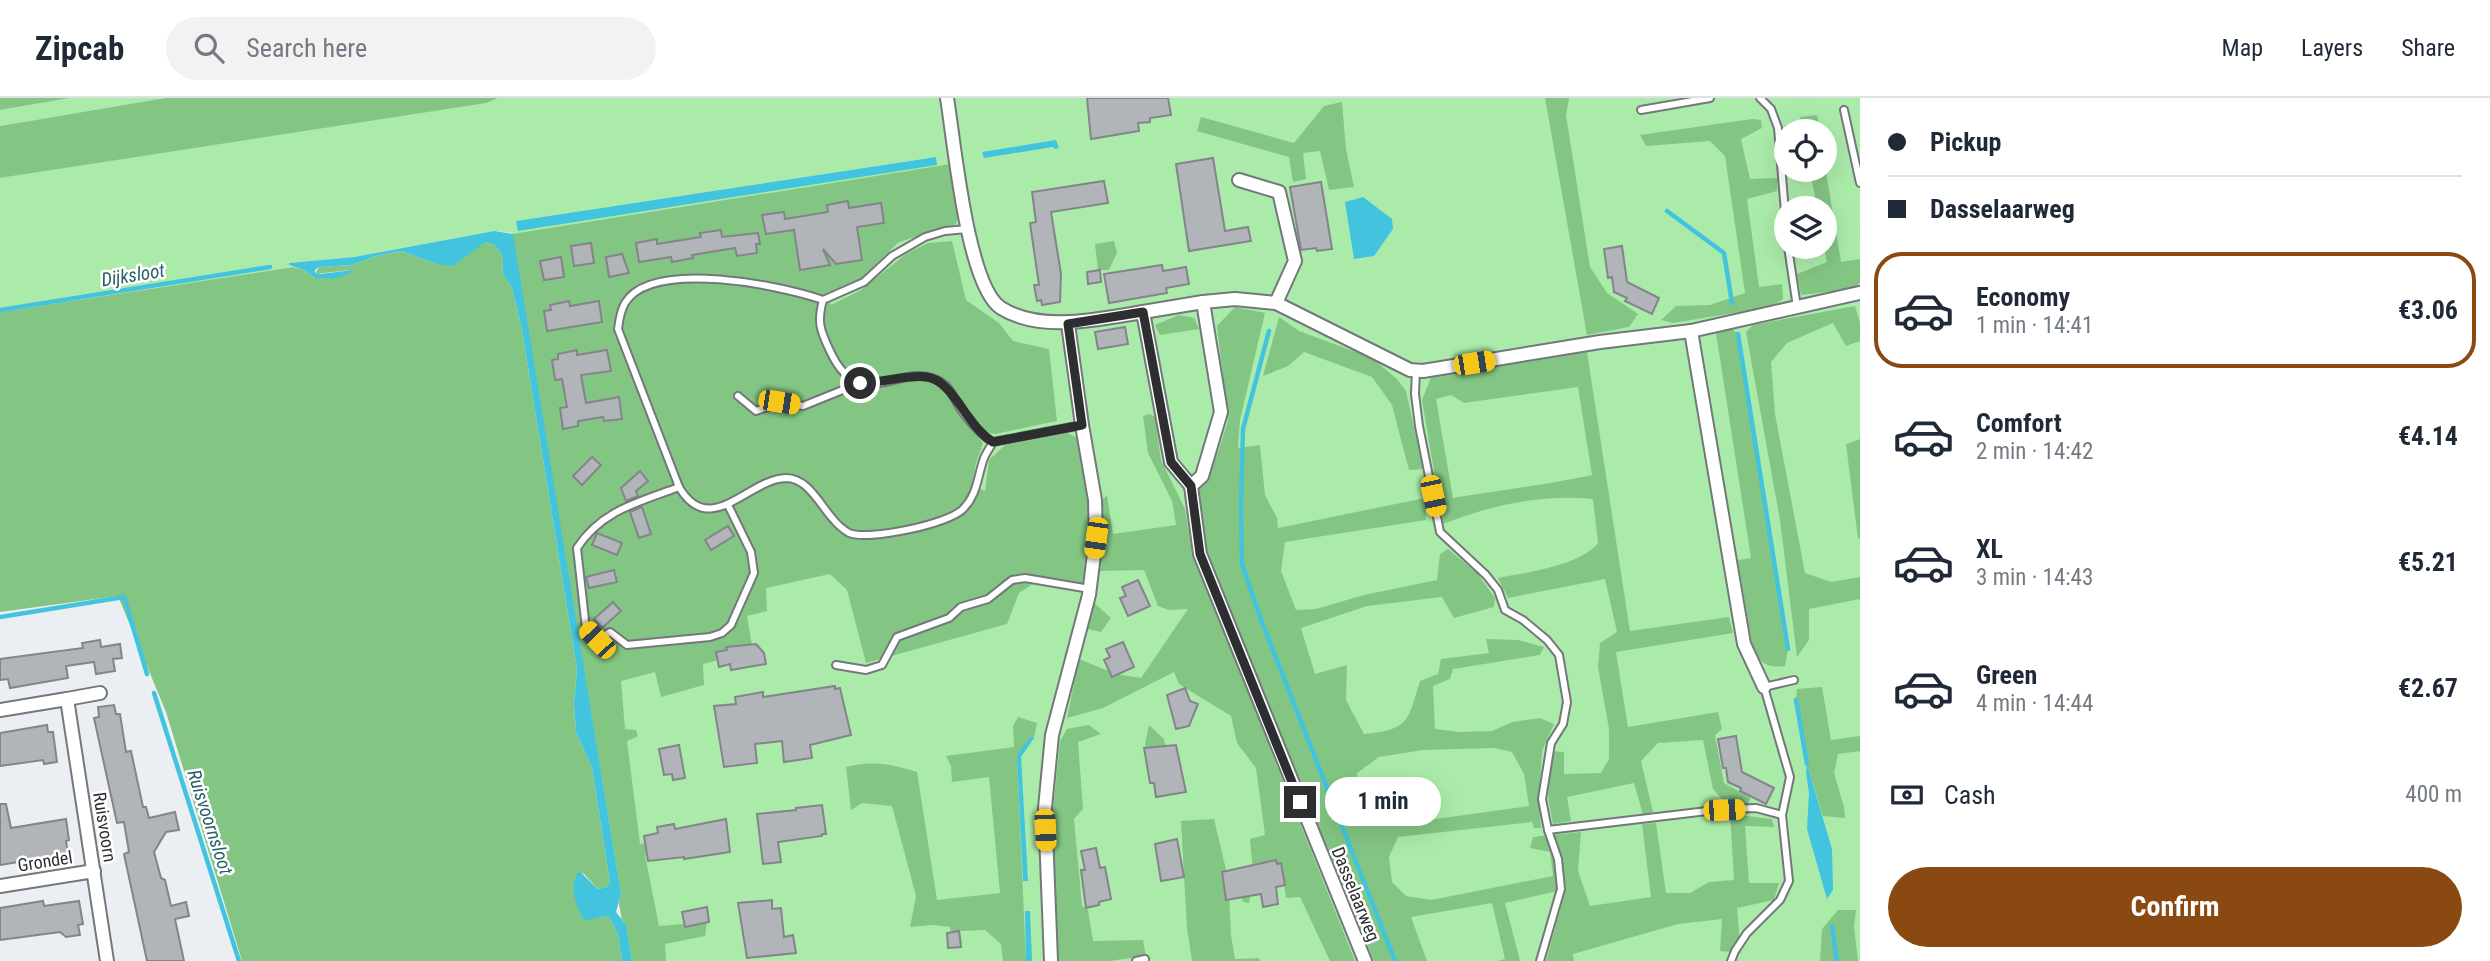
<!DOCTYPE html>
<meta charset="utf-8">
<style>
body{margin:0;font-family:"Roboto Condensed",sans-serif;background:#f2f2f3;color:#1f2937;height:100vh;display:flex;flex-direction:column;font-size:26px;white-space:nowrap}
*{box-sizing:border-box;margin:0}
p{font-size:23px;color:#747a83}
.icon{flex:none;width:38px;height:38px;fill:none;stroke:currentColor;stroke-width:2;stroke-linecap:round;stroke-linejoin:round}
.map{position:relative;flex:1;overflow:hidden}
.details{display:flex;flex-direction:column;background:#fff;width:630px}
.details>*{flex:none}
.banner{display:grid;align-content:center;height:154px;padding:0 28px;background:#fff}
.buttons{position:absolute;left:1774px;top:21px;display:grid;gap:14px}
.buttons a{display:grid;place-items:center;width:63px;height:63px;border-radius:50%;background:#fff;box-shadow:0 7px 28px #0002;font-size:35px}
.end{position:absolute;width:32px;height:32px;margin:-16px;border:9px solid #2d2e30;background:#fff;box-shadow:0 0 0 4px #fff}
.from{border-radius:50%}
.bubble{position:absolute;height:49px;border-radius:24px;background:#fff;box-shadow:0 7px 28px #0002;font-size:23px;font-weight:700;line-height:49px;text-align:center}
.car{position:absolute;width:21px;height:42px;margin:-21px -10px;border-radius:9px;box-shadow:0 0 5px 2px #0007;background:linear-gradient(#f5c518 24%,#345 0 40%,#f5c518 0 76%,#345 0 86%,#f5c518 0)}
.banner b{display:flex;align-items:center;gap:24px;height:66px;font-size:26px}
.banner b+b{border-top:2px solid #e0e1e3}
.banner i{width:18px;height:18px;background:#1f2937}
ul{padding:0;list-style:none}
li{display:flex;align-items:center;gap:21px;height:116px;margin:0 14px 10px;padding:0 14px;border:4px solid transparent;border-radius:28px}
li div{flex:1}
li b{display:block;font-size:26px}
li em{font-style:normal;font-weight:700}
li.active{border-color:#894910}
li>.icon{width:63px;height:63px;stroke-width:1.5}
.pay{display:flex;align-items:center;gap:18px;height:77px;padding:0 28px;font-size:26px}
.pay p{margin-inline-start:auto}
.cta{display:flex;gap:14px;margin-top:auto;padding:14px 28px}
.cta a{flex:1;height:80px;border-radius:42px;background:#894910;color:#fff;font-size:28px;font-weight:700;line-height:80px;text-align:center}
header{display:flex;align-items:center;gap:42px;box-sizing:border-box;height:98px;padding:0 35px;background:#fff;border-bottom:2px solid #e0e1e3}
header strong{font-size:33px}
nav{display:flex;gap:38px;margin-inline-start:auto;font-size:24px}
.search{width:490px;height:63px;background:#f2f2f3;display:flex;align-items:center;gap:18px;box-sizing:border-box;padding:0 24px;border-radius:38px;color:#747a83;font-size:26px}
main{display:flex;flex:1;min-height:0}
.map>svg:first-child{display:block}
</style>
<header>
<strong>Zipcab</strong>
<div class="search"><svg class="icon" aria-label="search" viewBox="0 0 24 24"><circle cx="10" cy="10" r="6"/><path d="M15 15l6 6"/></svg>Search here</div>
<nav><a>Map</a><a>Layers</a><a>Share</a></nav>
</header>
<main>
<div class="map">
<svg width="1860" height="863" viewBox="0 0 1860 863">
<rect width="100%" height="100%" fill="#ebeef3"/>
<!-- green -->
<g fill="#abebaa" fill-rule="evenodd">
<polygon points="70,0 165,0 0,28 0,12"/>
<path d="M327 0H1860V863H628L512 135 494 133 354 159 290 165 289 167 293 169 0 214V80L283 35ZM1787 33H1825V72H1787ZM936 59 518 132 517 124V123ZM1787 110H1825V149H1787Z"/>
</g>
<!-- forest -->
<g fill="#83c683" fill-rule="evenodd">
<polygon points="0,0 70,0 0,12"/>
<polygon points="165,0 498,0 486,5 0,80 0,28"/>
<polygon points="1545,0 1569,0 1566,17 1590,169 1607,195 1638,216 1629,229 1587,237"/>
<polygon points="1342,4 1346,51 1354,89 1329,92 1320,53 1303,55 1306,81 1293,84 1289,59 1197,33 1201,19 1294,45 1324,8"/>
<polygon points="1817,17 1820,33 1803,33 1800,19"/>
<polygon points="1752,21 1761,22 1762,30 1741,41 1750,81 1778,80 1777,93 1747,101 1759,189 1782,186 1783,201 1771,209 1673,225 1661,222 1676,208 1710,207 1745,195 1725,58 1710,43 1646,48 1640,37"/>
<polygon points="951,66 959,117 956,126 899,144 857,184 827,195 831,207 861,192 906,156 928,145 952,143 966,202 999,225 1013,243 1049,251 1057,323 995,336 984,334 967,308 958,315 983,345 976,365 972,387 985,393 989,362 1005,347 1068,335 1077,340 1090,419 1083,487 1034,485 1019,495 1007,526 866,565 847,492 830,476 766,490 767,513 747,518 753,553 703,566 704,587 661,599 655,574 621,583 625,631 636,632 638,638 627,643 640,746 704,735 708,744 645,757 659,828 707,824 705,838 665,846 666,863 632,863 626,827 622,821 619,805 621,796 616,765 512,136"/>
<polygon points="1825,68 1841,164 1860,161 1860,185 1852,191 1801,197 1797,176 1827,164 1824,149 1825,110 1817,110 1810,72 1825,72"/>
<polygon points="1114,143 1117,155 1109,172 1098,172 1095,146"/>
<polygon points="485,144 495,147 502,157 503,176 512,190 522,232 577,571 574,606 576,634 592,670 610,784 607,789 598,791 582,774 603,818 610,820 618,837 622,863 242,863 166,614 118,498 0,514 0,214 293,169 304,172 315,180 351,172 315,176 319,169 352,167 376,158 402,153 436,166"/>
<polygon points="1855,208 1860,225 1860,243 1846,248 1833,225 1787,245 1771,264 1775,316 1805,475 1831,484 1860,479 1860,501 1809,511 1809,542 1797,559 1780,422 1746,234 1753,227"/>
<path d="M1235 209 1265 215 1240 322 1238 350 1260 347 1265 397 1277 420 1278 430 1425 400 1426 422 1285 444 1281 473 1296 512 1316 511 1364 497 1437 482 1440 456 1448 451 1477 475 1495 500 1494 509 1454 520 1442 499 1367 508 1301 530 1315 576 1347 567 1346 602 1364 636C1409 632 1408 623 1420 583L1438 576 1441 561 1489 555 1486 541 1518 542 1544 549 1540 557 1453 571 1450 581 1433 588 1435 631 1459 634 1492 633 1512 624 1540 620 1554 626 1542 653 1539 701 1541 730H1534L1532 724 1398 739 1389 759 1392 784 1406 798 1431 802 1553 778 1550 754 1530 750 1533 739 1581 734 1578 773 1590 808 1651 799 1642 726 1656 725 1666 795H1690L1709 784 1734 782 1730 716 1772 721 1774 729 1745 728 1749 785H1779L1774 802 1737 810 1741 855 1720 853 1722 821 1678 826 1573 856 1574 863H1546L1566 791 1505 805 1520 863H1498L1505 861 1492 805 1411 819 1427 863H1374L1206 452 1198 395 1218 354 1228 323 1217 228ZM1494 650 1512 654 1524 676 1529 708 1414 724 1371 720 1360 703 1357 675 1379 659 1423 652Z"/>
<polygon points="1179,217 1194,220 1199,231 1160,237 1155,227"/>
<polygon points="1279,219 1299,233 1372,260 1397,281 1406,293 1423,371 1409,372 1392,307 1372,279 1304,254 1288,268 1263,278"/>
<path d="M1732 231 1738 236 1788 551 1785 568C1769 570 1762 567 1753 552L1738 462 1751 460 1716 235Z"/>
<path d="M1587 254 1630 533 1729 519 1733 535 1616 554 1628 629 1718 614 1722 631 1715 637 1724 685 1751 700 1748 705 1729 709 1713 691 1703 642 1658 645 1641 663 1653 714 1643 717 1634 685 1567 699 1571 723 1553 726 1548 699 1551 653 1564 654V676L1601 675 1609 661V631L1598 569 1600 545 1617 534 1605 481 1508 500 1498 480C1524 475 1582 467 1598 445L1593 401C1542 396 1491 407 1443 426L1422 302 1432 277ZM1578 289 1592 377C1546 387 1499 392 1453 400L1436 301 1451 297 1464 305Z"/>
<polygon points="1150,316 1155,319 1161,362 1185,411 1192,454 1355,863 1330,863 1300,799 1286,800 1283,779 1252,787 1249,805 1243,804 1238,791 1229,794 1231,837 1235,861 1259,860 1260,863 1192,863 1187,830 1181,723 1214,721 1228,780 1253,774 1250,741 1265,737 1256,670 1237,645 1231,618 1179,586 1174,574 1103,610 1067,620 1079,561 1116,576 1141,580 1188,511 1169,512 1158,508 1144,472 1099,473 1101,446 1100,404 1107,397 1113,436 1176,427 1172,403 1148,355 1143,318"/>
<polygon points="1860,341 1860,440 1858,441 1846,346"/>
<polygon points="1093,504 1111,520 1101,534 1088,531"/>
<polygon points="1822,589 1831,642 1860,638 1860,653 1838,656 1834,675 1844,709 1845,720 1823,718 1807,666 1796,602 1797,591"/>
<path d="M1018 619 1037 625 1034 640 1032 638 1017 659 1026 863H1003L1001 846 985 832 960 833 962 846 953 847 950 829 933 827 910 829 916 798 892 708 862 705 851 712 846 669C872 662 892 666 917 674L937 802 1000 795 989 679 952 684 951 668 946 658 1014 649 1013 628Z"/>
<polygon points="1089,627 1101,636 1078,644 1083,711 1074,721 1082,808 1088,812 1093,843 1143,842 1146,858 1109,863 1058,863 1051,732 1060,643 1067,631"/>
<polygon points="1149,627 1164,641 1172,681 1153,686 1145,646"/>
<polygon points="1838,812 1856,812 1854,828 1858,863 1820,863 1822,831"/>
</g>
<!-- water -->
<g fill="#42c4de">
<polygon points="1056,42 1059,50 1055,51 1053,49 984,60 982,54"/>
<polygon points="936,59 937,67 518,133 516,123"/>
<polygon points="1363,99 1392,121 1393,131 1374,158 1354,161 1345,104"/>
<path d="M494 133 513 136 621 796 616 814 626 827 632 863H622L618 837 610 820 603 818 585 823C576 809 568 788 579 773L598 791 607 789 610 784 592 670 576 634 574 606 577 571 522 232 512 190 503 176 502 157 495 147 485 144 453 168 436 166 402 153 376 158 352 167 319 169 315 172V175L320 176 353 172 347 177 332 181 315 180 304 172 289 167V165L354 159Z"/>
<polygon points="1032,638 1034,640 1021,659 1028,783 1023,783 1017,659 1022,649"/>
<polygon points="1807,666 1832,751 1833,792 1827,801 1807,731 1809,695 1806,675"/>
<polygon points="1025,813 1030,813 1032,863 1026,863"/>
</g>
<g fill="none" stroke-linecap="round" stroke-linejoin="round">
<!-- stream -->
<g stroke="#42c4de" stroke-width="4.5">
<polyline points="1667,113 1724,155 1732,205"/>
<polyline points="0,212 270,169"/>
<polyline points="1269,233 1243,331 1241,408 1242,466 1260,519 1395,863"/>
<polyline points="1738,236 1788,551"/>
<polyline points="0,519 124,499 147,576"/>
<polyline points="154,595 239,863"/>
<polyline points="1796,602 1807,666"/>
<polyline points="1832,828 1837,863"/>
</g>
</g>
<!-- building -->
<g fill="#b1b4b9" stroke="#83858a" stroke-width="2">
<polygon points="1087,0 1168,0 1171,17 1150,20 1150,24 1138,25 1139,33 1091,41"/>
<polygon points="1213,60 1225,133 1248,129 1251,143 1189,153 1176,66"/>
<polygon points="1104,83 1108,105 1051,114 1061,176 1060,204 1042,207 1041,202 1037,203 1034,187 1039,187 1030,125 1036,124 1032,94"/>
<polygon points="1321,84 1332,151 1317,153 1316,150 1301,152 1290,89"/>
<polygon points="848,103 849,110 881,105 884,125 857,129 862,162 836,166 823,151 830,167 800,172 794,132 766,136 762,117 784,114 785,121 828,114 827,107"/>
<polygon points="721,132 722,139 758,135 760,146 756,146 757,155 737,158 735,150 692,157 693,160 672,164 671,159 639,164 636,145 657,141 657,146 701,139 700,135"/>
<polygon points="591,145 594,165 574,168 571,148"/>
<polygon points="1622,148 1627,184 1659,200 1652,216 1625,203 1627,200 1614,194 1612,179 1608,180 1604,151"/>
<polygon points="622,156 629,175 609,179 606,159"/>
<polygon points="561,159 564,179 544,182 540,163"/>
<polygon points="1162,167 1163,173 1186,169 1189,186 1166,190 1167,195 1109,205 1104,176"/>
<polygon points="1100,172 1101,184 1088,186 1087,174"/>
<polygon points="569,203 570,208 599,203 602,224 547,233 544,213 551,212 550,207"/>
<polygon points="1125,229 1128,246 1098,251 1095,234"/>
<polygon points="577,252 577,257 607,252 611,273 581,277 586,305 619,299 622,321 604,323 603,319 578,323 578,328 563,331 560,310 567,309 562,281 555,282 552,262 558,261 558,256"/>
<polygon points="592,359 601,367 582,387 573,378"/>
<polygon points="640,373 648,383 636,393 638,398 626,403 621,390"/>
<polygon points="642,409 651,436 639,440 630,414"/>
<polygon points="728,428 734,438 711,452 705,442"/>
<polygon points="597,435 622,445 617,457 592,447"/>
<polygon points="614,472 617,484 589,490 586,479"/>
<polygon points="1138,482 1150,508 1128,518 1120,500 1126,498 1122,489"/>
<polygon points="613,504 621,513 602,530 594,521"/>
<polygon points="100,542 101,549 120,546 122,560 113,561 115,573 96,576 94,564 66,568 68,580 10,590 8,581 0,582 0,561 83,550 82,545"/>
<polygon points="1123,544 1134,569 1112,579 1104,562 1110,559 1106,551"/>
<polygon points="756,546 764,555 766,566 731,572 730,566 719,569 716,554 727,552 726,549"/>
<polygon points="835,588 835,591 840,590 851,637 810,647 812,660 784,664 782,643 755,646 757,665 724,669 714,608 736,606 735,599 763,594 763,599"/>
<polygon points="1185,590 1190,603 1198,606 1189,628 1176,631 1167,597"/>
<polygon points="114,607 116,616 120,616 126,654 131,653 143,709 146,709 149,720 175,714 179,732 166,734 154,754 161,780 165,782 171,808 186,804 189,818 175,821 184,863 147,863 124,756 129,754 124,724 117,725 94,620 99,619 98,609"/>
<polygon points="47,627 48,634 53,634 57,664 44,666 43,662 0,668 0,635"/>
<polygon points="1736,638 1742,674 1774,690 1766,706 1740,693 1741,690 1728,684 1726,670 1723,670 1718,641"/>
<polygon points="679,647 685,680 673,682 672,676 664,677 659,651"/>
<polygon points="1176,647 1186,694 1156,699 1154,685 1150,685 1144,650"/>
<polygon points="0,706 6,706 11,730 66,721 69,742 66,743 68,756 0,767"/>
<polygon points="822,707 826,736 822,736 822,738 778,744 781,764 763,766 757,716 796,712 796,710"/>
<polygon points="726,721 730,754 684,761 684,759 648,763 644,738 658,735 657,729 674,726 675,731"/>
<polygon points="1177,741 1184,779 1161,783 1155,746"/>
<polygon points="1096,750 1100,770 1105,769 1111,801 1099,804 1099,807 1086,810 1081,772 1085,772 1081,753"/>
<polygon points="1276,762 1277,766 1281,765 1285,787 1276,789 1278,806 1263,809 1261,796 1226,802 1222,774"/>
<polygon points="772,802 772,811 781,810 784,839 793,837 796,855 747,860 738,805"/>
<polygon points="43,803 44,808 79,803 83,826 78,827 80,837 66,839 60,834 0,842 0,810"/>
<polygon points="707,809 709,824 685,829 682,814"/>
<polygon points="959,833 961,849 948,850 947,835"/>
</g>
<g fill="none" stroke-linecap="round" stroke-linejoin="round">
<defs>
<g id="lane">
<polyline points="1760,0 1771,11 1778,30 1787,138"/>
<polyline points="1641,12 1710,0"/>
<polyline points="1844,12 1860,85"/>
<path d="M967 131 945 133 925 139 892 158 864 184 823 202C817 224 820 232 830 253 861 320 901 260 941 284 951 290 954 301 960 310 969 323 979 336 993 344"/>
<polyline points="1788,149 1797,209"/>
<path d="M823 202C783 188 652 160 625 205 621 212 619 223 618 231L679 389C710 442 748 381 786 380 808 380 820 407 833 421 837 426 844 432 849 435 868 443 949 426 963 411 977 397 977 381 983 363 985 356 990 350 993 344L1082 327"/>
<polyline points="1416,272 1415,296 1419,328 1440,434 1486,477 1498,492 1505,512 1523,522 1547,542 1559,557 1567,604 1563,626 1551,645 1542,701 1548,732 1558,761 1561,791 1540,863"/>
<polyline points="738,298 756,313 779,305 803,308 860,285"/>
<path d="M679 389C639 404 602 412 577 450L586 531 597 542 610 534 627 547 710 539 722 535 731 527 754 475 751 454 728 407"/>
<polyline points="836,567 866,572 882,567 897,539 949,520 961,509 988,501 1012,482 1025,480 1090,491"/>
<polyline points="1548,732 1724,711 1756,710 1782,717"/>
<polyline points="1136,863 1145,861"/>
<polyline points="1731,863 1735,853 1747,835 1780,802 1789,783 1782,717 1790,679 1764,589 1794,582"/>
</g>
<g id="street">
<path d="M947 0C954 42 967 188 1001 210 1041 235 1100 221 1143 214L1171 364 1191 388"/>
<polyline points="1203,204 1235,201 1276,205 1295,163 1279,94 1239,82"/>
<polyline points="1276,205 1410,272 1423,273 1600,244 1691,233 1859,195"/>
<polyline points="1143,214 1203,204 1221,314 1202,378 1191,388"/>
<polyline points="1691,233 1744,546 1764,589"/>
<polyline points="1191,388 1200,456 1365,863"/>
<polyline points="67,601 100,595"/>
<polyline points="0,612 67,601 107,863"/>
<polyline points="0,788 94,773"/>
<polyline points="1051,863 1045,710 1052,637 1089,497 1096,440 1095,402 1082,327 1068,226"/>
</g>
</defs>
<!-- lane casing -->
<use href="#lane" stroke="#74777b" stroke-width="10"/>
<!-- street casing -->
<use href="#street" stroke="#74777b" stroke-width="16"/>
<!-- lane -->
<use href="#lane" stroke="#fff" stroke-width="6"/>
<!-- street -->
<use href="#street" stroke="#fff" stroke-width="12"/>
</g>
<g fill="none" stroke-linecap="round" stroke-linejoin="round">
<!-- route -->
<path stroke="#2d2e30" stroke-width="9" d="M860 285C880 285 910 276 927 279 954 283 967 329 993 344L1082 327 1068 226 1143 214 1171 364 1191 388 1200 456 1300 704"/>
</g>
<g text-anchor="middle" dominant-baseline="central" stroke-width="5" stroke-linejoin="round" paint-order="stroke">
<!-- street labels -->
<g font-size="18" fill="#2d2e30" stroke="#fff">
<text transform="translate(105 729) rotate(81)">Ruisvoorn</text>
<text transform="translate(45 763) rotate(-9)">Grondel</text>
<text transform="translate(1356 796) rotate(68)">Dasselaarweg</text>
</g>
<!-- water labels -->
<g font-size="19" font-style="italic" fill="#2a5e69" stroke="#fff">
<text transform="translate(133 177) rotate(-9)">Dijksloot</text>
<text transform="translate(210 724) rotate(72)">Ruisvoornsloot</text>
</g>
</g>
</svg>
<div class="buttons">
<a><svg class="icon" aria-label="locate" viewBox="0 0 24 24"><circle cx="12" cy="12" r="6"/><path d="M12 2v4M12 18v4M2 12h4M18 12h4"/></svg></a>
<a><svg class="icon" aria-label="layers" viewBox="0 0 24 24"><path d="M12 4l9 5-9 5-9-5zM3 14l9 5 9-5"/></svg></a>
</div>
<i class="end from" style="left:860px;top:285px"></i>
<i class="end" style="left:1300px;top:704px"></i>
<div class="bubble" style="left:1325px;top:679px;width:116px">1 min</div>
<i class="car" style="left:1474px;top:265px;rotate:81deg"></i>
<i class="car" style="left:779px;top:304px;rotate:99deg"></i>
<i class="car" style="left:1433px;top:398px;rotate:168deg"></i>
<i class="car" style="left:1096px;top:440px;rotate:188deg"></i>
<i class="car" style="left:597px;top:542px;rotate:316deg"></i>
<i class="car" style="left:1724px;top:712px;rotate:88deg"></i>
<i class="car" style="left:1045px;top:732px;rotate:177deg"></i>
</div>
<section class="details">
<div class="banner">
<b><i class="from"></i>Pickup</b>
<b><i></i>Dasselaarweg</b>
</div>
<ul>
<li class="active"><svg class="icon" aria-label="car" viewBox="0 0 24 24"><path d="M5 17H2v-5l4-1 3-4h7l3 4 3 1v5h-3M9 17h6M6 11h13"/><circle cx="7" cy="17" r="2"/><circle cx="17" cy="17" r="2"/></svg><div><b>Economy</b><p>1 min · 14:41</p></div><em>€3.06</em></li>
<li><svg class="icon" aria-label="car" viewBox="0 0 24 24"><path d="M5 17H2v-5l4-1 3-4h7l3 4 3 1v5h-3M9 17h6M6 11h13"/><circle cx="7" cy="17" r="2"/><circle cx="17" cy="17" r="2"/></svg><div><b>Comfort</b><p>2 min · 14:42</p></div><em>€4.14</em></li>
<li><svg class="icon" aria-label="car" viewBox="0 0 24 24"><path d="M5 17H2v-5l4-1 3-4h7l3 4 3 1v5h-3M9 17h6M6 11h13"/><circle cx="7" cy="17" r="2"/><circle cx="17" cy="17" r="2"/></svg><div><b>XL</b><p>3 min · 14:43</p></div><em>€5.21</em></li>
<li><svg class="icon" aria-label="car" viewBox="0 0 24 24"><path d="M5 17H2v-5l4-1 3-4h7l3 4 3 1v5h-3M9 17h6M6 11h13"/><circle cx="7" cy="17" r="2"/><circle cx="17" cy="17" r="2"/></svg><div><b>Green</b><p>4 min · 14:44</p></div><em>€2.67</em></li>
</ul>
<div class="pay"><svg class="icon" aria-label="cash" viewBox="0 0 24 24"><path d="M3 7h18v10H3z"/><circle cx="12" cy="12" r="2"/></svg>Cash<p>400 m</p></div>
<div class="cta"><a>Confirm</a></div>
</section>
</main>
